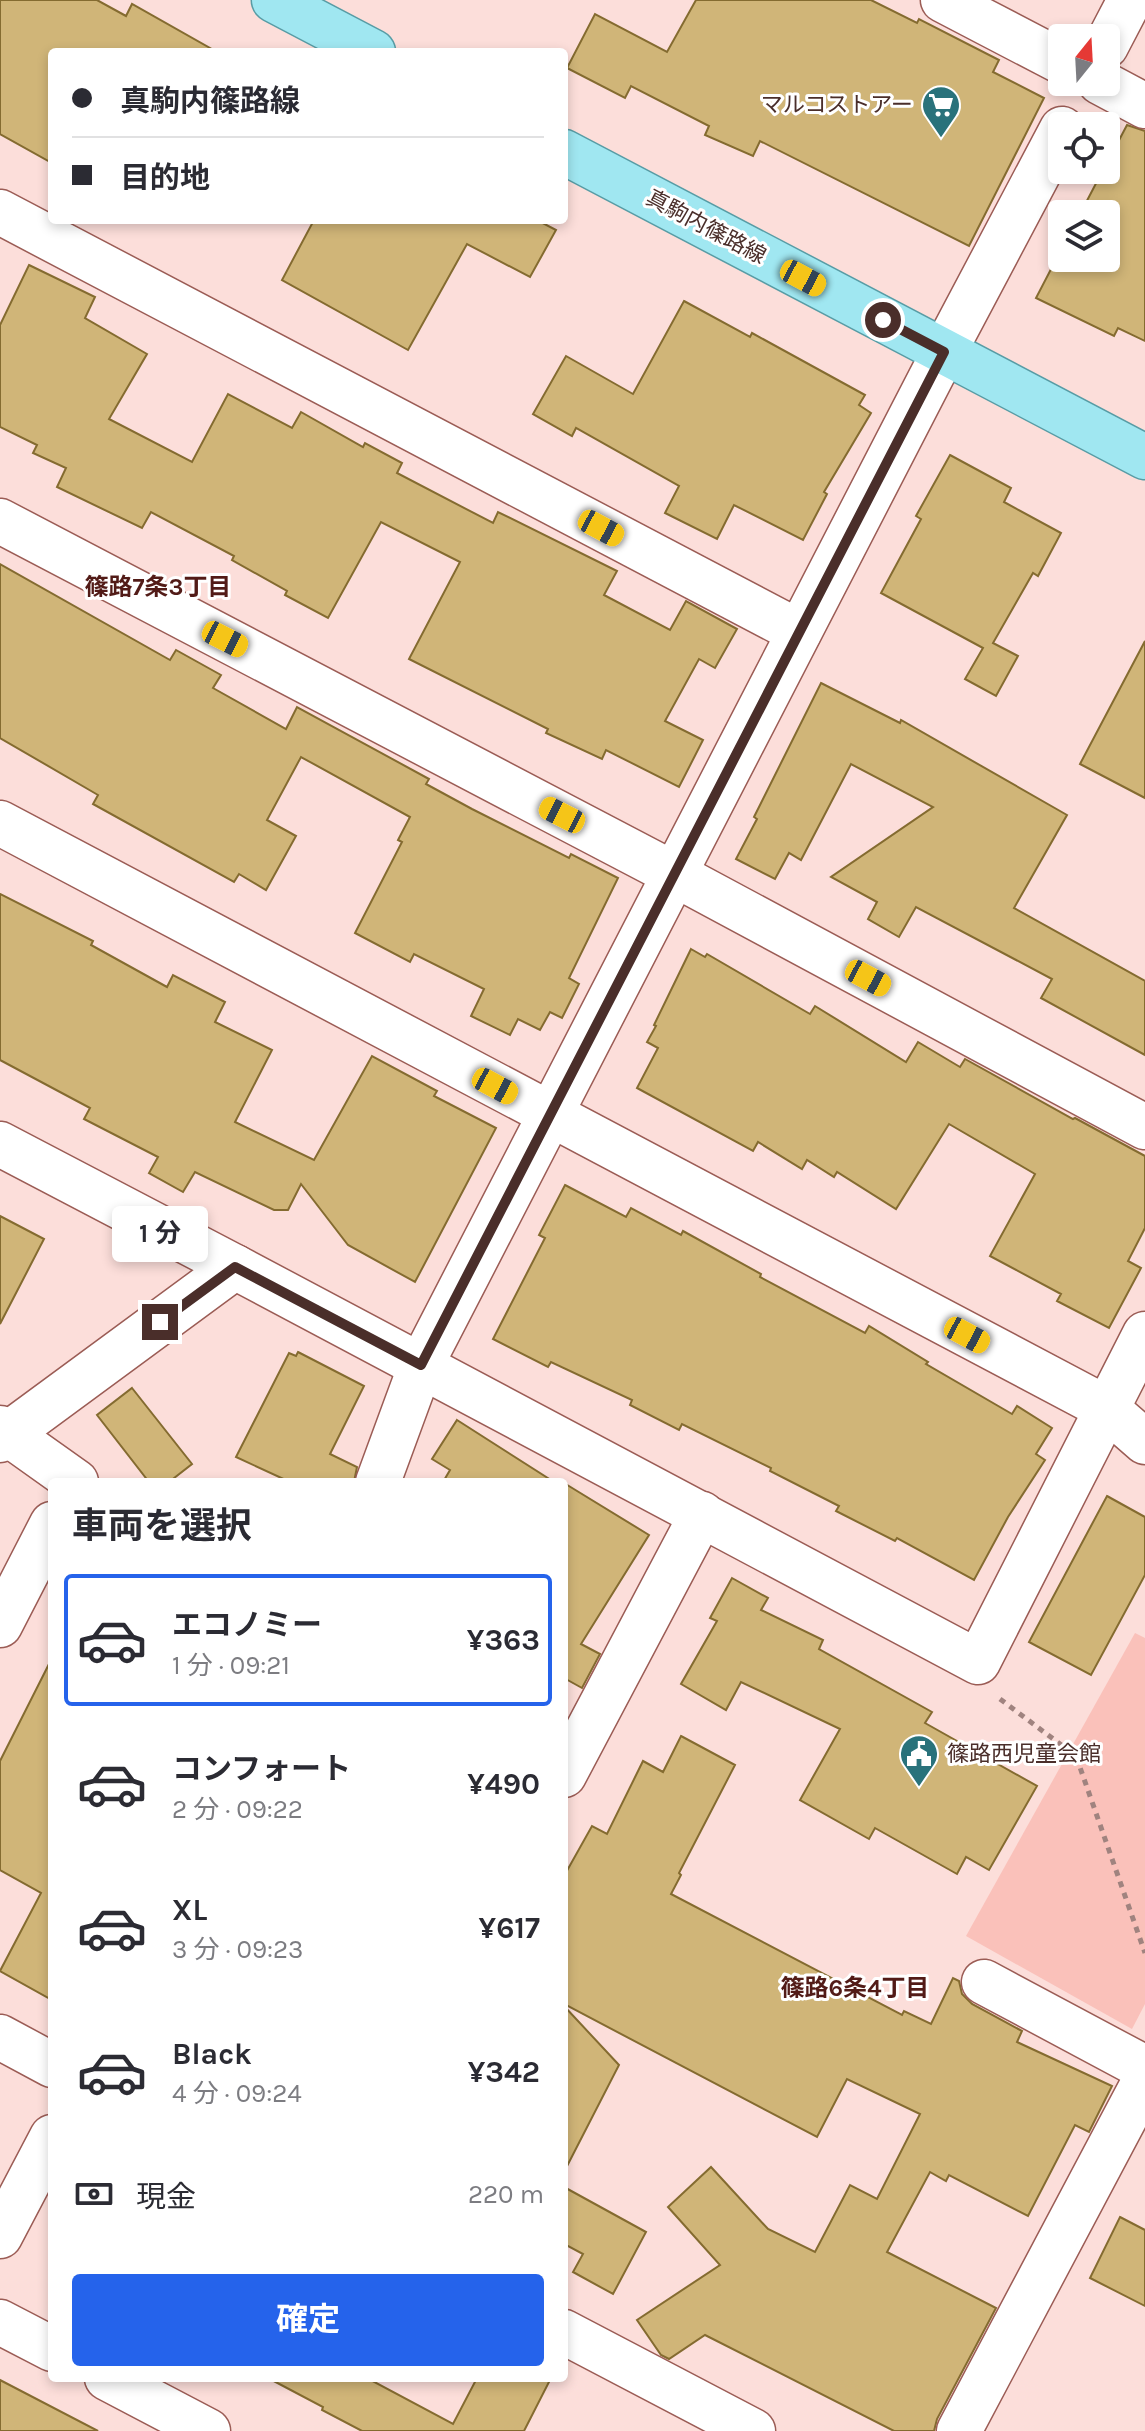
<!DOCTYPE html>
<html lang="ja">
<meta charset="utf-8">
<style>
body{margin:0;font-family:Karla,"Noto Sans JP",sans-serif;background:#f2f2f3;color:#2b2b33;height:100vh;display:flex;flex-direction:column;font-size:30px;white-space:nowrap}
*{box-sizing:border-box;margin:0}
p{font-size:26px;color:#7c7c81}
.icon{flex:none;width:44px;height:44px;fill:none;stroke:currentColor;stroke-width:2;stroke-linecap:round;stroke-linejoin:round}
.map{position:relative;flex:1;overflow:hidden}
.details{position:absolute;left:48px;top:1478px;width:520px;height:904px;display:flex;flex-direction:column;background:#fff;border-radius:8px;box-shadow:0 4px 12px #0003}
.details>*{flex:none}
.banner{position:absolute;left:48px;top:48px;width:520px;height:176px;border-radius:8px;box-shadow:0 4px 12px #0003;display:grid;align-content:center;height:176px;padding:0 24px;background:#fff}
.needle{width:52px;rotate:18deg}
.fabs{position:absolute;left:1048px;top:24px;display:grid;gap:16px}
.fabs a{display:grid;place-items:center;width:72px;height:72px;border-radius:8px;background:#fff;box-shadow:0 4px 12px #0003;font-size:40px}
.end{position:absolute;width:36px;height:36px;margin:-18px;border:10px solid #4a2e2a;background:#fff;box-shadow:0 0 0 4px #fff}
.from{border-radius:50%}
.bubble{position:absolute;height:56px;border-radius:8px;background:#fff;box-shadow:0 4px 12px #0003;font-size:26px;font-weight:700;line-height:56px;text-align:center}
.car{position:absolute;width:24px;height:48px;margin:-24px -12px;border-radius:10px;box-shadow:0 0 6px 2px #0007;background:linear-gradient(#f5c518 24%,#345 0 40%,#f5c518 0 76%,#345 0 86%,#f5c518 0)}
.banner b{display:flex;align-items:center;gap:28px;height:76px;font-size:30px}
.banner b+b{border-top:2px solid #e1e1e2}
.banner i{width:20px;height:20px;background:#2b2b33}
ul{padding:0;list-style:none}
li{display:flex;align-items:center;gap:24px;height:132px;margin:0 16px 12px;padding:0 8px;border:4px solid transparent;border-radius:8px}
li div{flex:1}
li b{display:block;font-size:30px}
li em{font-style:normal;font-weight:700}
li.current{border-color:#2563eb}
li>.icon{width:72px;height:72px;stroke-width:1.5}
h2{padding:0 24px;font-size:36px;line-height:96px}
.pay{display:flex;align-items:center;gap:20px;height:88px;padding:0 24px;font-size:30px}
.pay p{margin-inline-start:auto}
.button{display:flex;gap:16px;margin-top:auto;padding:16px 24px}
.button a{flex:1;height:92px;border-radius:8px;background:#2563eb;color:#fff;font-size:32px;font-weight:700;line-height:92px;text-align:center}
.map>svg:first-child{display:block}
</style>
<div class="map">
<svg width="1145" height="2431" viewBox="0 0 1145 2431">
<rect width="100%" height="100%" fill="#fcdeda"/>
<!-- green -->
<polygon fill="#fac1ba" points="1135,1633 1145,1638 1145,2004 1132,2029 966,1936"/>
<!-- building -->
<g fill="#d0b578" stroke="#846b30" stroke-width="2">
<polygon points="0,0 97,0 126,16 132,4 217,52 52,52 52,163 0,134"/>
<polygon points="696,0 871,0 917,23 919,19 999,60 993,72 1044,98 969,246 760,141 753,156 705,135 709,126 631,86 625,98 567,68 595,14 667,52"/>
<polygon points="1127,125 1145,131 1145,341 1118,328 1114,336 1036,298 1062,248 1062,258 1106,258 1106,214 1080,214 1103,170 1106,170 1106,165"/>
<polygon points="314,220 537,220 556,230 530,277 467,244 408,350 282,280"/>
<polygon points="29,265 95,297 85,318 147,354 109,419 192,462 228,394 292,428 301,412 363,447 365,443 402,463 397,473 493,523 498,512 617,571 604,595 670,630 686,601 737,629 715,668 699,659 665,721 703,740 679,787 606,750 602,759 546,733 548,729 409,659 460,562 381,522 328,618 285,595 287,591 232,560 234,556 151,512 142,528 57,487 66,468 33,453 37,445 0,427 0,325"/>
<polygon points="684,301 750,337 752,333 865,395 859,405 871,413 824,492 827,494 803,540 734,505 717,539 665,513 679,486 576,428 572,436 533,414 566,356 633,394"/>
<polygon points="950,455 1011,488 1004,502 1061,533 1038,576 1033,573 993,643 1018,656 996,696 965,679 983,648 881,593 921,519 916,516"/>
<polygon points="0,564 170,660 176,650 221,675 213,688 286,729 297,707 429,779 426,784 472,809 569,858 571,854 618,878 569,978 579,984 562,1018 550,1012 540,1030 518,1019 510,1035 471,1016 484,989 414,954 410,962 355,933 402,842 398,840 410,817 301,757 267,820 296,836 266,890 239,874 234,882 93,804 98,795 0,738"/>
<polygon points="1145,641 1145,798 1080,764"/>
<polygon points="821,683 900,723 901,720 1067,815 1014,908 1145,981 1145,1055 1041,998 1052,979 916,907 899,937 868,919 877,902 831,877 933,807 851,764 801,860 789,853 775,879 736,859 757,819 754,817"/>
<polygon points="0,894 93,941 91,945 167,987 173,975 225,1002 215,1022 272,1050 235,1122 314,1160 372,1056 437,1091 434,1096 496,1128 415,1282 348,1245 301,1184 288,1210 274,1210 195,1172 183,1192 149,1173 158,1157 84,1119 90,1108 0,1060"/>
<polygon points="691,949 705,957 707,954 810,1014 815,1006 906,1062 918,1042 960,1067 965,1059 1073,1119 1075,1118 1145,1156 1145,1228 1128,1261 1141,1268 1109,1328 1057,1301 1061,1294 990,1256 1035,1174 949,1124 896,1209 837,1172 834,1177 807,1160 802,1169 758,1142 753,1151 637,1088 658,1048 647,1042 656,1026 654,1025"/>
<polygon points="565,1185 626,1217 631,1208 681,1235 683,1231 761,1274 760,1277 865,1333 869,1326 928,1362 926,1364 1012,1414 1017,1406 1052,1428 1036,1454 1045,1460 1008,1517 974,1580 897,1538 895,1541 836,1511 839,1506 770,1471 771,1468 682,1424 679,1430 630,1405 632,1400 551,1362 548,1367 493,1339 545,1238 539,1235"/>
<polygon points="0,1216 44,1239 0,1324"/>
<polygon points="298,1352 364,1386 330,1454 357,1467 354,1482 290,1482 236,1457 289,1353 296,1356"/>
<polygon points="132,1388 192,1464 169,1482 149,1482 97,1415"/>
<polygon points="457,1420 554,1482 443,1482 450,1470 432,1459"/>
<polygon points="564,1483 649,1535 581,1644 600,1654 582,1688 564,1678"/>
<polygon points="1107,1496 1145,1517 1145,1575 1091,1675 1029,1642"/>
<polygon points="732,1578 768,1598 761,1610 823,1640 819,1649 932,1712 925,1723 1037,1786 989,1870 966,1857 957,1874 875,1828 869,1839 800,1800 840,1729 741,1682 726,1710 681,1684 717,1621 710,1618"/>
<polygon points="52,1658 52,2000 0,1971 41,1893 0,1870 0,1761"/>
<polygon points="681,1736 735,1765 679,1873 681,1875 671,1894 902,2015 904,2011 931,2024 953,1978 959,1981 962,1994 972,2004 1022,2031 1017,2042 1112,2086 1089,2132 1075,2125 1028,2216 949,2175 946,2181 930,2172 887,2252 996,2308 937,2419 934,2431 894,2431 705,2335 669,2359 661,2355 637,2320 720,2265 668,2207 711,2167 768,2229 815,2252 850,2185 877,2199 920,2114 847,2079 817,2137 564,2004 564,1876 592,1826 607,1834 643,1761 663,1772"/>
<polygon points="564,2006 619,2065 564,2172"/>
<polygon points="564,2187 646,2232 613,2294 573,2272 583,2254 564,2244"/>
<polygon points="1120,2217 1145,2230 1145,2306 1090,2278"/>
<polygon points="268,2378 367,2378 453,2424 477,2378 551,2378 524,2431 362,2431 322,2410 323,2407"/>
<polygon points="0,2380 98,2431 0,2431"/>
</g>
<g fill="none" stroke-linecap="round" stroke-linejoin="round">
<defs>
<g id="minor">
<polyline points="943,0 1062,62"/>
<polyline points="1106,46 1130,0"/>
<polyline points="1100,82 1145,106"/>
<polyline points="0,212 799,632"/>
<polyline points="0,521 674,874 1145,1127"/>
<polyline points="0,823 1106,1408 1145,1442"/>
<polyline points="0,1144 235,1267 0,1440"/>
<polyline points="235,1267 978,1662 1145,1334"/>
<polyline points="0,1428 76,1482"/>
<polyline points="378,1482 421,1365 944,352 1062,129"/>
<polyline points="0,1625 52,1524"/>
<polyline points="564,1775 702,1514"/>
<polyline points="984,1982 1145,2068"/>
<polyline points="0,2037 52,2065"/>
<polyline points="0,2236 52,2137"/>
<polyline points="0,2322 52,2349"/>
<polyline points="564,2332 753,2431"/>
<polyline points="107,2378 208,2431"/>
<polyline points="959,2431 1145,2080"/>
</g>
<g id="primary">
<polyline points="274,0 373,52"/>
<polyline points="564,152 1145,457"/>
</g>
</defs>
<!-- minor casing -->
<use href="#minor" stroke="#9b5c55" stroke-width="47"/>
<!-- primary casing -->
<use href="#primary" stroke="#589ca5" stroke-width="47"/>
<!-- path -->
<polyline stroke="#a0837f" stroke-width="5" stroke-dasharray="6 6" stroke-linecap="butt" points="1000,1699 1076,1756 1145,1953"/>
<!-- minor -->
<use href="#minor" stroke="#fff" stroke-width="44"/>
<!-- primary -->
<use href="#primary" stroke="#a0e7f1" stroke-width="44"/>
</g>
<g fill="none" stroke-linecap="round" stroke-linejoin="round">
<!-- route -->
<polyline stroke="#4a2e2a" stroke-width="10" points="160,1322 235,1267 421,1365 944,352 883,320"/>
</g>
<!-- icons -->
<defs>
<symbol id="supermarket-pin" viewBox="-11 -11 22 30"><path d="M0 17L-7.5 6A9.5 9.5 0 1 1 7.5 6Z" fill="#29727b" stroke="#fff"/><path d="M-6-5.5h2.5l.6 2H6L4.5 2H-2.5L-4.4-4H-6ZM-1.5 3.2a1.3 1.3 0 1 0 .1 0ZM3 3.2a1.3 1.3 0 1 0 .1 0Z" fill="#fff"/></symbol>
<symbol id="civic-pin" viewBox="-11 -11 22 30"><path d="M0 17L-7.5 6A9.5 9.5 0 1 1 7.5 6Z" fill="#29727b" stroke="#fff"/><path d="M-.6-6.5H3V-4.5H.6V-3L4-1V1h2V6H-6V1h2V-1L-.6-3ZM-1.2 2.5V6h2.4V2.5Z" fill="#fff"/></symbol>
</defs>
<g fill-rule="evenodd">
<use href="#supermarket-pin" x="919" y="83" width="44" height="60"/>
<use href="#civic-pin" x="897" y="1732" width="44" height="60"/>
</g>
<g text-anchor="middle" dominant-baseline="central" stroke-width="6" stroke-linejoin="round" paint-order="stroke">
<!-- poi labels -->
<g font-size="22" fill="#4a2e2a" stroke="#fff" text-anchor="end">
<text x="913" y="105">マルコストアー</text>
<text x="947" y="1754" text-anchor="start">篠路西児童会館</text>
</g>
<!-- street labels -->
<g font-size="22" fill="#4a2e2a" stroke="#fff">
<text transform="translate(706 227) rotate(28)">真駒内篠路線</text>
</g>
<!-- neighbourhood labels -->
<g font-size="24" font-weight="bold" fill="#521b17" stroke="#fff">
<text x="158" y="587">篠路7条3丁目</text>
<text x="855" y="1988">篠路6条4丁目</text>
</g>
</g>
</svg>
<div class="fabs">
<a><svg class="needle" viewBox="-14 -14 28 28"><path d="M0-13l5 13h-10z" fill="#e53935"/><path d="M0 13l5-13h-10z" fill="#7c7c81"/></svg></a>
<a><svg class="icon" aria-label="locate" viewBox="0 0 24 24"><circle cx="12" cy="12" r="6"/><path d="M12 2v4M12 18v4M2 12h4M18 12h4"/></svg></a>
<a><svg class="icon" aria-label="layers" viewBox="0 0 24 24"><path d="M12 4l9 5-9 5-9-5zM3 14l9 5 9-5"/></svg></a>
</div>
<i class="end from" style="left:883px;top:320px"></i>
<i class="end" style="left:160px;top:1322px"></i>
<div class="bubble" style="left:112px;top:1206px;width:96px">1 分</div>
<i class="car" style="left:803px;top:278px;rotate:118deg"></i>
<i class="car" style="left:601px;top:528px;rotate:118deg"></i>
<i class="car" style="left:225px;top:639px;rotate:117deg"></i>
<i class="car" style="left:562px;top:815px;rotate:297deg"></i>
<i class="car" style="left:868px;top:978px;rotate:118deg"></i>
<i class="car" style="left:495px;top:1086px;rotate:118deg"></i>
<i class="car" style="left:967px;top:1335px;rotate:118deg"></i>
<div class="banner">
<b><i class="from"></i>真駒内篠路線</b>
<b><i></i>目的地</b>
</div>
<section class="details">
<h2>車両を選択</h2>
<ul>
<li class="current"><svg class="icon" aria-label="car" viewBox="0 0 24 24"><path d="M5 17H2v-5l4-1 3-4h7l3 4 3 1v5h-3M9 17h6M6 11h13"/><circle cx="7" cy="17" r="2"/><circle cx="17" cy="17" r="2"/></svg><div><b>エコノミー</b><p>1 分 · 09:21</p></div><em>¥363</em></li>
<li><svg class="icon" aria-label="car" viewBox="0 0 24 24"><path d="M5 17H2v-5l4-1 3-4h7l3 4 3 1v5h-3M9 17h6M6 11h13"/><circle cx="7" cy="17" r="2"/><circle cx="17" cy="17" r="2"/></svg><div><b>コンフォート</b><p>2 分 · 09:22</p></div><em>¥490</em></li>
<li><svg class="icon" aria-label="car" viewBox="0 0 24 24"><path d="M5 17H2v-5l4-1 3-4h7l3 4 3 1v5h-3M9 17h6M6 11h13"/><circle cx="7" cy="17" r="2"/><circle cx="17" cy="17" r="2"/></svg><div><b>XL</b><p>3 分 · 09:23</p></div><em>¥617</em></li>
<li><svg class="icon" aria-label="car" viewBox="0 0 24 24"><path d="M5 17H2v-5l4-1 3-4h7l3 4 3 1v5h-3M9 17h6M6 11h13"/><circle cx="7" cy="17" r="2"/><circle cx="17" cy="17" r="2"/></svg><div><b>Black</b><p>4 分 · 09:24</p></div><em>¥342</em></li>
</ul>
<div class="pay"><svg class="icon" aria-label="cash" viewBox="0 0 24 24"><path d="M3 7h18v10H3z"/><circle cx="12" cy="12" r="2"/></svg>現金<p>220 m</p></div>
<div class="button"><a>確定</a></div>
</section>
</div>
